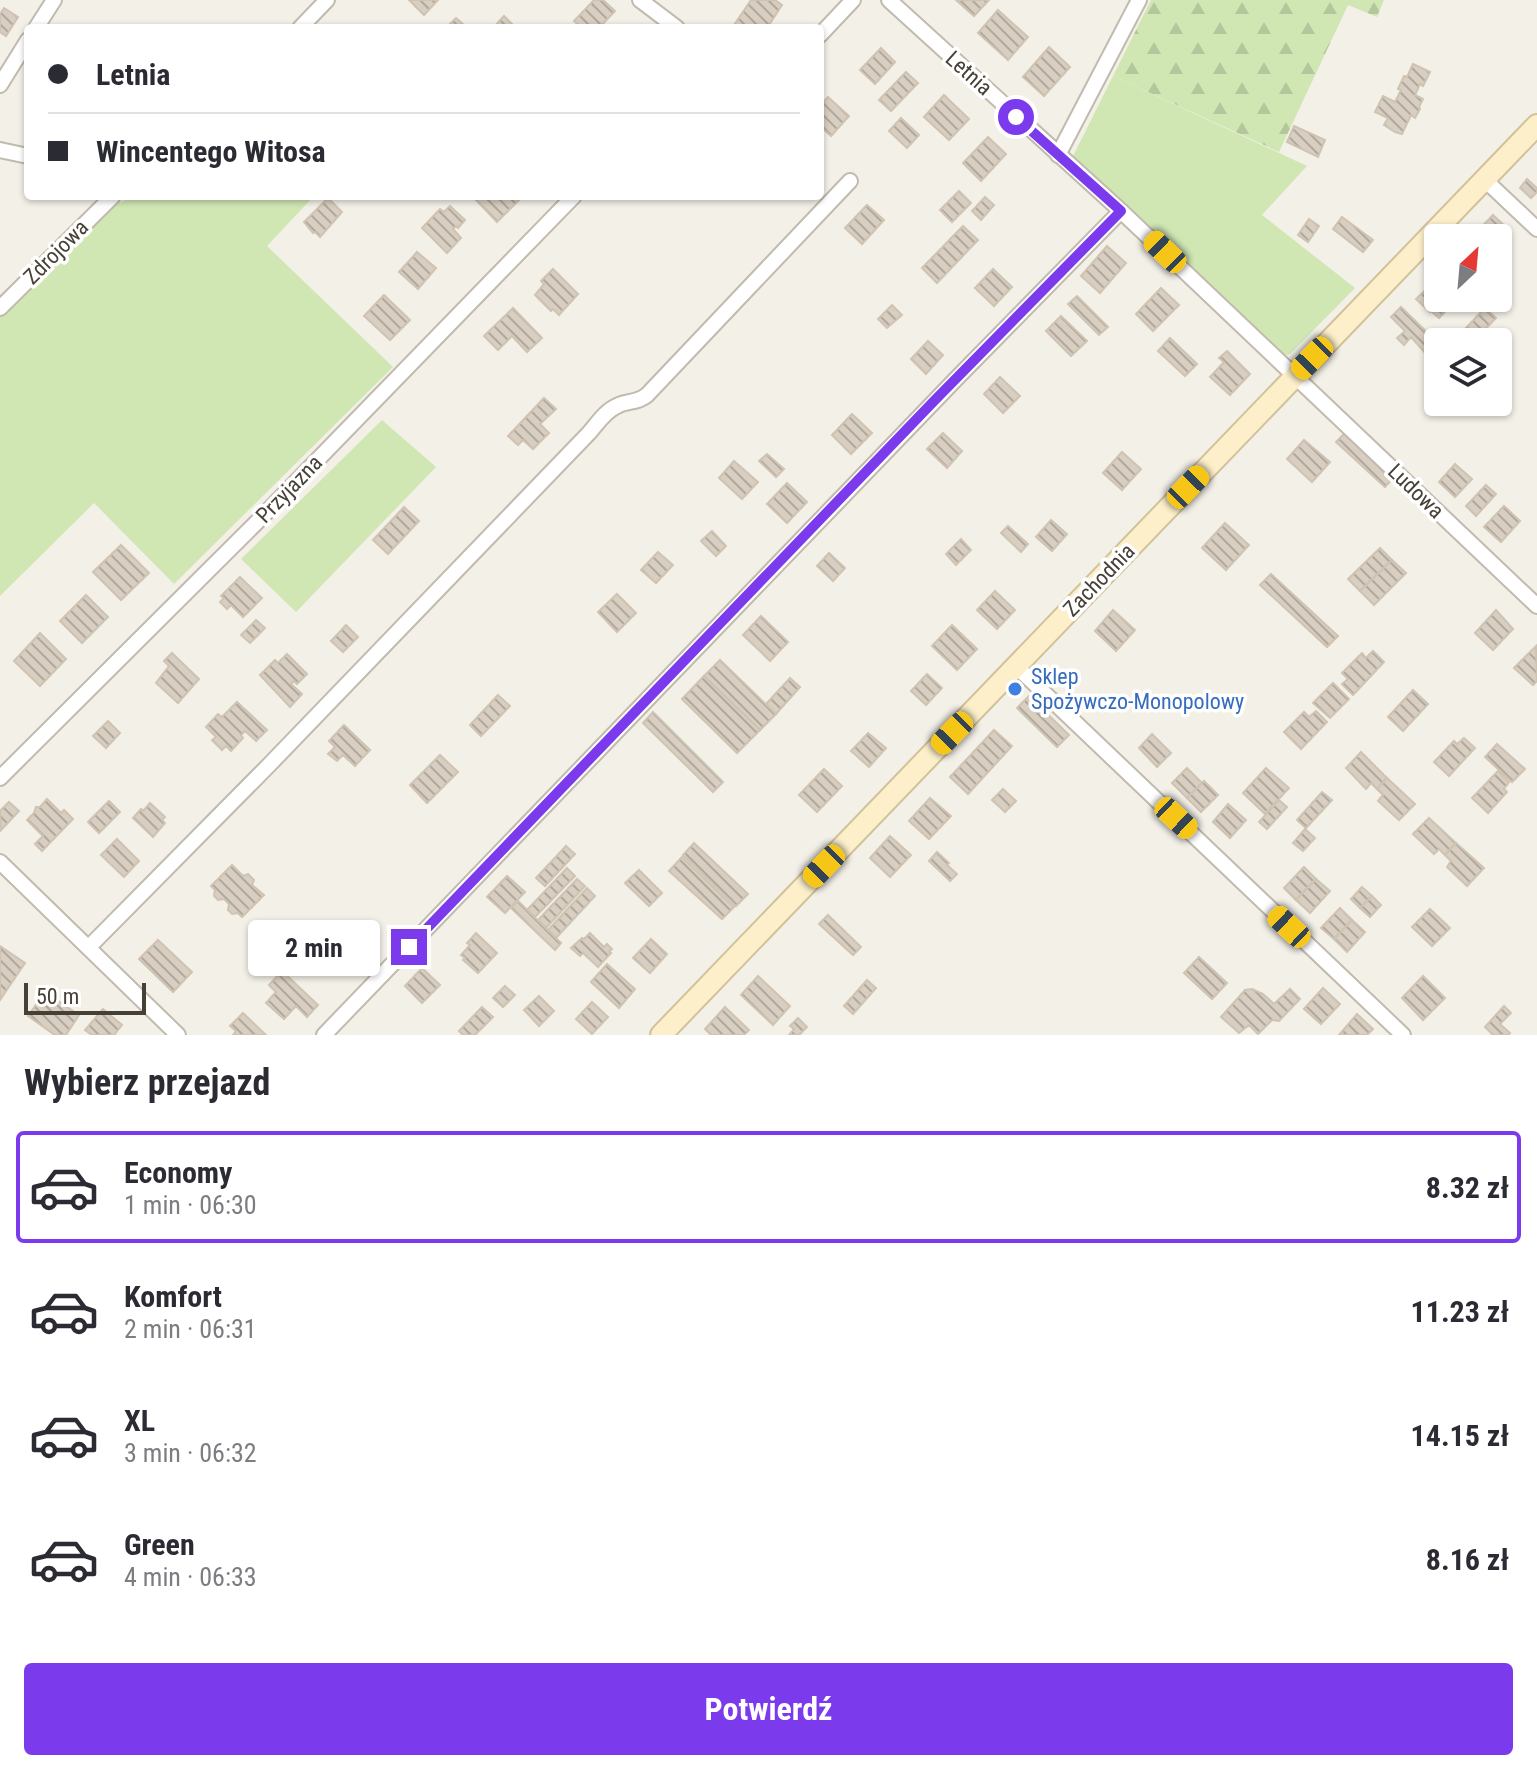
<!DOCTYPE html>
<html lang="pl">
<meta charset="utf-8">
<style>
body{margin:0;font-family:"Roboto Condensed",sans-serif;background:#f2f2f3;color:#2b2b33;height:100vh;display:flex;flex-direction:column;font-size:30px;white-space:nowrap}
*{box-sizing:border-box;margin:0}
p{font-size:26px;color:#7c7c81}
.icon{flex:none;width:44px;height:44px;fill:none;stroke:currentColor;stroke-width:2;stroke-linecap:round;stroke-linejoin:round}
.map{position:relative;height:1035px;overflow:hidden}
.drawer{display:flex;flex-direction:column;background:#fff;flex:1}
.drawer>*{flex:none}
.top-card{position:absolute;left:24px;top:24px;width:800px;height:176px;border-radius:8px;box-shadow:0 2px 6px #0004;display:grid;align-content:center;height:176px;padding:0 24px;background:#fff}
.needle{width:52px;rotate:26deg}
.controls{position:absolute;left:1424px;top:224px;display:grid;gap:16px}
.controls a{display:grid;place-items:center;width:88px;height:88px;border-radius:8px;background:#fff;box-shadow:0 2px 6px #0004;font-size:40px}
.scale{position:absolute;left:24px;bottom:20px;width:122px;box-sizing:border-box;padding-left:8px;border:4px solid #474037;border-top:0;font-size:22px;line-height:28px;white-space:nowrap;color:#474037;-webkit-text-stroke:6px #fff;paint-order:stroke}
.end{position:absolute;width:36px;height:36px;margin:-18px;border:10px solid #7c3aed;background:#fff;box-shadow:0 0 0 4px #fff}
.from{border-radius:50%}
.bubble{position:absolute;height:56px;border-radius:8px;background:#fff;box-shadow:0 2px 6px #0004;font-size:26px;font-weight:700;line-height:56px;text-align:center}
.car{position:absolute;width:24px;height:48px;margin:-24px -12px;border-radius:10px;box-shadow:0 0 6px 2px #0007;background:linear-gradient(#f5c518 24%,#345 0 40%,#f5c518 0 76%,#345 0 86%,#f5c518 0)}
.top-card b{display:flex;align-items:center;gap:28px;height:76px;font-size:30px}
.top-card b+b{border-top:2px solid #e1e1e2}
.top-card i{width:20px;height:20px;background:#2b2b33}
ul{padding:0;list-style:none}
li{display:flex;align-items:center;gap:24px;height:112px;margin:0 16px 12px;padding:0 8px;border:4px solid transparent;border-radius:8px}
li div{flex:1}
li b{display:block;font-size:30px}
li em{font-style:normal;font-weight:700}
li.on{border-color:#7c3aed}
li>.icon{width:72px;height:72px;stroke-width:1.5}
h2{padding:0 24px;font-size:36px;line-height:96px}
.cta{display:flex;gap:16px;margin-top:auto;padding:16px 24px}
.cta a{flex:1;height:92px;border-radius:8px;background:#7c3aed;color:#fff;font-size:32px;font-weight:700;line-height:92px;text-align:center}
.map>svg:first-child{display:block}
</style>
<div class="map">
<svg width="1537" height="1035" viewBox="0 0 1537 1035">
<defs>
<pattern id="forest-firs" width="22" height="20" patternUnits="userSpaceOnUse" patternTransform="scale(2)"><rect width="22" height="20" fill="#d0e6b3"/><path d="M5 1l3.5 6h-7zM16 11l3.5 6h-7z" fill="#b4c69b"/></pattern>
<pattern id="building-back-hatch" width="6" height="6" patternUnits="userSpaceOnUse" patternTransform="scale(2)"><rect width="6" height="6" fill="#d8cec1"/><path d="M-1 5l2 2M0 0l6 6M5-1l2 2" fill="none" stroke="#b1a99e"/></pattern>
</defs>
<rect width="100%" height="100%" fill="#f3f0e8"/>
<!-- green -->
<g fill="#d0e6b3">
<polygon points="1113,76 1307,166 1262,215 1355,288 1290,354 1285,355 1266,337 1255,333 1201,276 1072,158"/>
<polygon points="137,196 314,196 267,246 393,367 174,584 94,503 0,596 0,316 71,244 120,202"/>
<polygon points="382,420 436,467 296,612 241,559"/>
</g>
<!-- forest -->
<polygon fill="url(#forest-firs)" points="1151,0 1384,0 1377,17 1348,5 1279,152 1113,76"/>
<!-- building -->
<g fill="url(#building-back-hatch)" stroke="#cfc3b2" stroke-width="2">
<polygon points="409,0 438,0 424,15"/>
<polygon points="594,0 603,0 615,11 599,28 582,28 574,21"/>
<polygon points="751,0 775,0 782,5 767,28 732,28"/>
<polygon points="956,0 989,0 974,16"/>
<polygon points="4,8 18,17 6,36 0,32 0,14"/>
<polygon points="998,10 1028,37 1008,60 978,33"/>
<polygon points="504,16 516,28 493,28"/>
<polygon points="456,18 465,26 464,28 446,28"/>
<polygon points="1049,47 1070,67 1044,96 1023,77"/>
<polygon points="881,48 895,62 875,84 860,70"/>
<polygon points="1413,64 1430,72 1423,86 1420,84 1415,95 1423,99 1419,107 1420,109 1415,118 1411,115 1402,134 1395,132 1384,125 1388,118 1375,112 1383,96 1395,102 1401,90 1398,89 1404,76 1407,77"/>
<polygon points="906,72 918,83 891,111 879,100"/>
<polygon points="944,95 969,119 949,140 924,117"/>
<polygon points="828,97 849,116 831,136 820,126 820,106"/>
<polygon points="901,118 919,135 907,148 889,131"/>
<polygon points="1294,126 1325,140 1318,157 1287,142"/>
<polygon points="988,137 1006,154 981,181 963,163"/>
<polygon points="1527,179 1537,188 1537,192 1531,198 1520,188"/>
<polygon points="959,191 971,203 952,222 940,210"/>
<polygon points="472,196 517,196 520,199 497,222"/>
<polygon points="985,197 994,205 981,220 972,211"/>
<polygon points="328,198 342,212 320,237 315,232 313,233 304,222"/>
<polygon points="867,205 884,220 862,244 845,228"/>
<polygon points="450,206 465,220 458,228 456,226 453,229 461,238 447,253 422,228 440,209 444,212"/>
<polygon points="1493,215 1507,228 1498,238 1471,238"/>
<polygon points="1342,217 1373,240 1363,252 1333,229"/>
<polygon points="1309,219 1319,226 1308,242 1298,235"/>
<polygon points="963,226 978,240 937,283 922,268"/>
<polygon points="1107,246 1126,263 1100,293 1081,276"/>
<polygon points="417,252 436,268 418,289 399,272"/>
<polygon points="553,269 578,294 559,315 553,309 551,311 535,295 544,284 541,281"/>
<polygon points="993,269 1012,287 994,306 975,288"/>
<polygon points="1438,281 1438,298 1458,298 1439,318 1431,311 1430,312 1416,299 1433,283 1434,285"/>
<polygon points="1161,288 1179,305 1153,331 1136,314"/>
<polygon points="384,295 410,320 390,340 364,316"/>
<polygon points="1077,296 1108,327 1099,335 1068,304"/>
<polygon points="892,305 902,315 887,328 878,319"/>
<polygon points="1401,307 1438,343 1438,361 1435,364 1411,337 1404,345 1397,338 1405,331 1391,317"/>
<polygon points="513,308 542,338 527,352 512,336 498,350 484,336"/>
<polygon points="1485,308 1496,318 1475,340 1464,330"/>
<polygon points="1061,316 1087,341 1071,356 1046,331"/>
<polygon points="1170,338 1197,364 1185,376 1158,351"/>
<polygon points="928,341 943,355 926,374 911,359"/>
<polygon points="1227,351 1250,374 1230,395 1210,377 1224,362 1219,358"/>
<polygon points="1000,377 1020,396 1003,413 984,394"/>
<polygon points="544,398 556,409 540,424 549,433 533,449 523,440 518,445 508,436"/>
<polygon points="852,414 872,433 851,454 832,435"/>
<polygon points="1346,432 1394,477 1385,487 1336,442"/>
<polygon points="943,433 962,451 947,468 927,449"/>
<polygon points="1304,440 1330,462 1312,482 1287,459"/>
<polygon points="1122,452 1141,469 1122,490 1103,473"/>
<polygon points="767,454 784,469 776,477 759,461"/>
<polygon points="734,461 758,482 742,499 719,478"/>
<polygon points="1455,464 1472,479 1455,497 1439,482"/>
<polygon points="787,483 807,502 787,523 767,504"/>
<polygon points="1486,485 1496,494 1476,516 1466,506"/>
<polygon points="1504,506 1520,521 1501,542 1484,527"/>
<polygon points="404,507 419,521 388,554 373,540"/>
<polygon points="1051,520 1067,534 1052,551 1036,537"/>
<polygon points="1225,523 1249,545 1226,570 1202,548"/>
<polygon points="1008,526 1028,544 1021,552 1001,533"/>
<polygon points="712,531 726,546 716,556 701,541"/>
<polygon points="961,539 971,550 956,565 946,554"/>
<polygon points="121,545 149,573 121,600 93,572"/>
<polygon points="1380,548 1392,560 1360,591 1348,579"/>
<polygon points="658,552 673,565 656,583 641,570"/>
<polygon points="829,553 845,568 833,581 817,566"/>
<polygon points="1392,560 1406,573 1374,605 1360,591"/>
<polygon points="1271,574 1338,636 1327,647 1260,585"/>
<polygon points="240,577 262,598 243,617 231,605 227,609 220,602 224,598 221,596"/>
<polygon points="995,591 1015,610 997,629 977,610"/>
<polygon points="617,594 636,613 617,632 598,612"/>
<polygon points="86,595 108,617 82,643 60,621"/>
<polygon points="1113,610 1135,630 1116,651 1095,631"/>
<polygon points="1496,610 1513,629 1493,650 1475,633"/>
<polygon points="761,616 788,642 770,661 743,635"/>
<polygon points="256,620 265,628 250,643 241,635"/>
<polygon points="346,625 358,637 343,652 331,641"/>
<polygon points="952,625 977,649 957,670 932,646"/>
<polygon points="40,633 66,659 40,686 14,661"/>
<polygon points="1536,646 1537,681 1533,685 1514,668"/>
<polygon points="1373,651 1384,662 1353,695 1342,684 1348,679 1342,673 1362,653 1366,658"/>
<polygon points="172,653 199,679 178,703 156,683 169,666 164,661"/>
<polygon points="287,654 307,674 297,684 294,681 291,684 302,694 290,707 260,675 275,660 278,663"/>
<polygon points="720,660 776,714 760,730 704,676"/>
<polygon points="927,674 942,688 926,705 911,691"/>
<polygon points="704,676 760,730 737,753 682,699"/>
<polygon points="790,678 800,687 776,714 766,704"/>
<polygon points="1333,683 1349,699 1330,718 1313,703"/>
<polygon points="1413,690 1428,704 1403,731 1388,717"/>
<polygon points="498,695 510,706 481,736 470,725"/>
<polygon points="1029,696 1069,735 1057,747 1017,708"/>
<polygon points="237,702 267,730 256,741 245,731 241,735 243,738 231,751 226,746 222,750 212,740 216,737 206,727 218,714 222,717"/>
<polygon points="1316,711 1327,722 1301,749 1284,732 1304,712 1309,717"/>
<polygon points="653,712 723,782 713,792 643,723"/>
<polygon points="108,721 120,733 106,748 93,736"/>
<polygon points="344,725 370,750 355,766 343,755 337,761 328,754 335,747 329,741"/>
<polygon points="994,730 1012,746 968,794 950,777"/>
<polygon points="868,733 886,748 869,767 851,751"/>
<polygon points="1152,734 1171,753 1157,767 1139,748"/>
<polygon points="1464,738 1475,748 1449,776 1434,762 1454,741 1457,744"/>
<polygon points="1497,744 1525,769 1512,782 1485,757"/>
<polygon points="1361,752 1387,778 1377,789 1371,783 1366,789 1346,768"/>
<polygon points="440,755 458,772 427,803 410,785"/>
<polygon points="1187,768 1202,783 1187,798 1172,783"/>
<polygon points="1266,768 1289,788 1265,814 1243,793"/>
<polygon points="824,769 842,786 817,812 799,795"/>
<polygon points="1498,771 1509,782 1504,789 1507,792 1488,813 1472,798"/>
<polygon points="1387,778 1415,804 1399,820 1378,801 1383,795 1377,789"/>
<polygon points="1204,781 1218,795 1201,812 1187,798"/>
<polygon points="1003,789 1016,801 1005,812 992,800"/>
<polygon points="1322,792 1332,800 1306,828 1297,820"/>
<polygon points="930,798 951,816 929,839 909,821"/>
<polygon points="47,799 61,813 64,810 73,819 42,851 35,844 43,836 27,820 34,813 36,807 40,807"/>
<polygon points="1279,800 1287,807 1267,829 1259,822"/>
<polygon points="109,801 120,812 99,833 88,822"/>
<polygon points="9,802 19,811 1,830 0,811"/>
<polygon points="150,803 165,817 162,820 165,823 153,837 133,818 141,809 143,811"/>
<polygon points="1228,804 1246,820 1230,838 1213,822"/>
<polygon points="1429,818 1456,843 1445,855 1439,849 1434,854 1413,834"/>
<polygon points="1305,829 1315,838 1303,851 1293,843"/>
<polygon points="890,836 911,855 890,877 870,858"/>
<polygon points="117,839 139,861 124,877 101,855"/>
<polygon points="694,843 748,894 736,906 683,855"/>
<polygon points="1456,843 1484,868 1467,886 1447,867 1451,861 1445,855"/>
<polygon points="566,846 575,854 545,886 536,878"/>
<polygon points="937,852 949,863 947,865 957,874 950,881 929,861"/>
<polygon points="682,857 734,907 722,919 669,871"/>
<polygon points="232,865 243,876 248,874 254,880 252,885 264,895 242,917 238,913 232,914 228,910 229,904 224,899 218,900 214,896 215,890 211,886"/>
<polygon points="1304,867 1316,879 1296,900 1284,888"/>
<polygon points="567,868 575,876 535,917 527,910"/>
<polygon points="639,870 662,893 649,906 625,883"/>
<polygon points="507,876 525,892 505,913 487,897"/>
<polygon points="577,879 585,886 546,928 538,920"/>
<polygon points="1316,879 1330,891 1310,913 1296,900"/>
<polygon points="1362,887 1372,896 1360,908 1351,899"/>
<polygon points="587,888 595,896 556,938 548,930"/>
<polygon points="1372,896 1381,905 1370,917 1360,908"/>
<polygon points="518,901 561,943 555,950 511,908"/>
<polygon points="1340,908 1352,920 1334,939 1321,928"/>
<polygon points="1430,909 1450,928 1432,946 1412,927"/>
<polygon points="828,915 861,947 853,955 819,924"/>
<polygon points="1352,920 1365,932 1347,952 1334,939"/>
<polygon points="476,933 497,953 478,973 463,960 465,958 461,955 470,945 467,943"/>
<polygon points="590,933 604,947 607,944 612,949 609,952 611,953 598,967 583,953 580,956 571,948 582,938 584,939"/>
<polygon points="651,939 667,954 650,973 633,958"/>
<polygon points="158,940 192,972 173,992 139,959"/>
<polygon points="0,946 25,963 0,1000"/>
<polygon points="1199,957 1227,983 1212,999 1184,973"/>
<polygon points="607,964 635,989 619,1008 591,982"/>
<polygon points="422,968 440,985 422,1003 405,986"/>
<polygon points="282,971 318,1005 307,1017 296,1006 284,1019 266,1003 276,992 269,985"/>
<polygon points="758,976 790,1006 773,1025 741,995"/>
<polygon points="1423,976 1445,998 1423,1020 1402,998"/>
<polygon points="867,980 876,988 853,1014 844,1006"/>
<polygon points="505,986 515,995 503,1007 493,998"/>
<polygon points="1323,988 1340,1004 1321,1024 1304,1009"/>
<polygon points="1252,989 1263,994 1274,1004 1290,989 1300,999 1279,1021 1272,1020 1258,1034 1249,1025 1239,1033 1221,1017 1245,990"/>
<polygon points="45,992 79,1015 66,1035 55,1035 28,1016"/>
<polygon points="539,996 554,1011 539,1026 524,1010"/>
<polygon points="592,1002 608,1017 592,1034 576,1019"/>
<polygon points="1504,1006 1511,1013 1500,1024 1510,1033 1508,1035 1493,1035 1485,1027"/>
<polygon points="482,1007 493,1017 475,1035 463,1035 459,1031"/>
<polygon points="725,1007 749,1030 744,1035 711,1035 705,1029"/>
<polygon points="103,1009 122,1025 114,1035 92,1035 85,1030"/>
<polygon points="243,1013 266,1035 233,1035 236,1031 230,1026"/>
<polygon points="1357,1014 1373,1029 1367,1035 1339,1035"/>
<polygon points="798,1018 807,1027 799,1035 789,1035 794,1029 790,1026"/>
</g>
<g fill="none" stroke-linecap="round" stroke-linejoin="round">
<defs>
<g id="street">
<polyline points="640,0 677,28"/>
<polyline points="889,0 1121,211 1537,606"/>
<polyline points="36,28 54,0"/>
<polyline points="300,28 327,0"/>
<polyline points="820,35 853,0"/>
<polyline points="0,85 28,40"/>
<polyline points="0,150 28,156"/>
<polyline points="1058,155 1139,0"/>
<polyline points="1484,179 1537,229"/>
<polyline points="0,308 113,196"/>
<polyline points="1017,667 1403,1035"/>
<polyline points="0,778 257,522 574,196"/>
<polyline points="0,862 178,1035"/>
<path d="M89 947 270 764 589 433C597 424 605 411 617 406 628 400 636 404 647 395L850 181"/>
<polyline points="324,1035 955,380 1121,211"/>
</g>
<polyline id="secondary" points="661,1035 1537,125"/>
</defs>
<!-- street casing -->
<use href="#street" stroke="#c1baae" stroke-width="18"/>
<!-- secondary casing -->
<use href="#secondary" stroke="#d1c29a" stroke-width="24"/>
<!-- street -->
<use href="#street" stroke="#fff" stroke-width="14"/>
<!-- secondary -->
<use href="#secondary" stroke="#fcefca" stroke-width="20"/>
</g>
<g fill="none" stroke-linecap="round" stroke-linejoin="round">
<!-- route -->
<polyline stroke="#7c3aed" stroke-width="10" points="409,947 934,401 1121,211 1016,117"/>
</g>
<!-- markers -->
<circle fill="#3f7fe0" stroke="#fff" stroke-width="3" cx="1015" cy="689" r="8"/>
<g text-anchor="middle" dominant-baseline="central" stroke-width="7" stroke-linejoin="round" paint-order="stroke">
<!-- street labels -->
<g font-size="22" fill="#474037" stroke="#fff">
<text transform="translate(969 73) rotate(42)">Letnia</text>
<text transform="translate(56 252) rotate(-45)">Zdrojowa</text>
<text transform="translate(289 489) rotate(-46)">Przyjazna</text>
<text transform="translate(1416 491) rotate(44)">Ludowa</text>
<text transform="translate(1099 580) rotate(-46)">Zachodnia</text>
</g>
<!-- shop labels -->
<g font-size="22" fill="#366cbe" stroke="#fff" text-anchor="start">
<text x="1031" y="676">Sklep<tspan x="1031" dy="25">Spożywczo-Monopolowy</tspan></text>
</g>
</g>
</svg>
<div class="controls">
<a><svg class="needle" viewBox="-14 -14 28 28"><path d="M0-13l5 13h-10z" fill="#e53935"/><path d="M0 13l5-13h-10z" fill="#7c7c81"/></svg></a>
<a><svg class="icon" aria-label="layers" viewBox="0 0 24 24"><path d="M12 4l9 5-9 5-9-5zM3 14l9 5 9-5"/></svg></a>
</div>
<div class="scale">50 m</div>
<i class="end from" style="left:1016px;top:117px"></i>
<i class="end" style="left:409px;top:947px"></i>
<div class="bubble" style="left:248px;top:920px;width:132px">2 min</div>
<i class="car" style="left:1165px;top:252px;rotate:314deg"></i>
<i class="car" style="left:1312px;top:358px;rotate:224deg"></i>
<i class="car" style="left:1188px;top:487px;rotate:44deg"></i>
<i class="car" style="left:952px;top:733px;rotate:224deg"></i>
<i class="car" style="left:1176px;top:818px;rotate:133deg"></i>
<i class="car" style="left:824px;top:866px;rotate:224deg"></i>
<i class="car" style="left:1289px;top:927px;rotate:313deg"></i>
<div class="top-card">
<b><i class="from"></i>Letnia</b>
<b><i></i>Wincentego Witosa</b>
</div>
</div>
<section class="drawer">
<h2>Wybierz przejazd</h2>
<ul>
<li class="on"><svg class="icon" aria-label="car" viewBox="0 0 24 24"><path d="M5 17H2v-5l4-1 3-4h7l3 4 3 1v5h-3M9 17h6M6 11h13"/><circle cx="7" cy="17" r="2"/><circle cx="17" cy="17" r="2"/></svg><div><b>Economy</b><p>1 min · 06:30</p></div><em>8.32 zł</em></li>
<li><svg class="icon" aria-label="car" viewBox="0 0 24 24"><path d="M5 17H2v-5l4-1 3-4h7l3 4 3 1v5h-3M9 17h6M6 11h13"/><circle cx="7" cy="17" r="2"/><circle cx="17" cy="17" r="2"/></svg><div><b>Komfort</b><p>2 min · 06:31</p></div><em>11.23 zł</em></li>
<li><svg class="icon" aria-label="car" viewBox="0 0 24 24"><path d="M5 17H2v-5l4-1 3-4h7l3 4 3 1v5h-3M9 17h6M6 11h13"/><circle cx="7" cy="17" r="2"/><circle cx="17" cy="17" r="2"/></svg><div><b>XL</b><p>3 min · 06:32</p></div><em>14.15 zł</em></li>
<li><svg class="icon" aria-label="car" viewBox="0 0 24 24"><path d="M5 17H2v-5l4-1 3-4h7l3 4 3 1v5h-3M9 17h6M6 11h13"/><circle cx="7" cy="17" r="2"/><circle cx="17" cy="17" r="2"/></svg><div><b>Green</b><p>4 min · 06:33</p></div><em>8.16 zł</em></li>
</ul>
<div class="cta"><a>Potwierdź</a></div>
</section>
